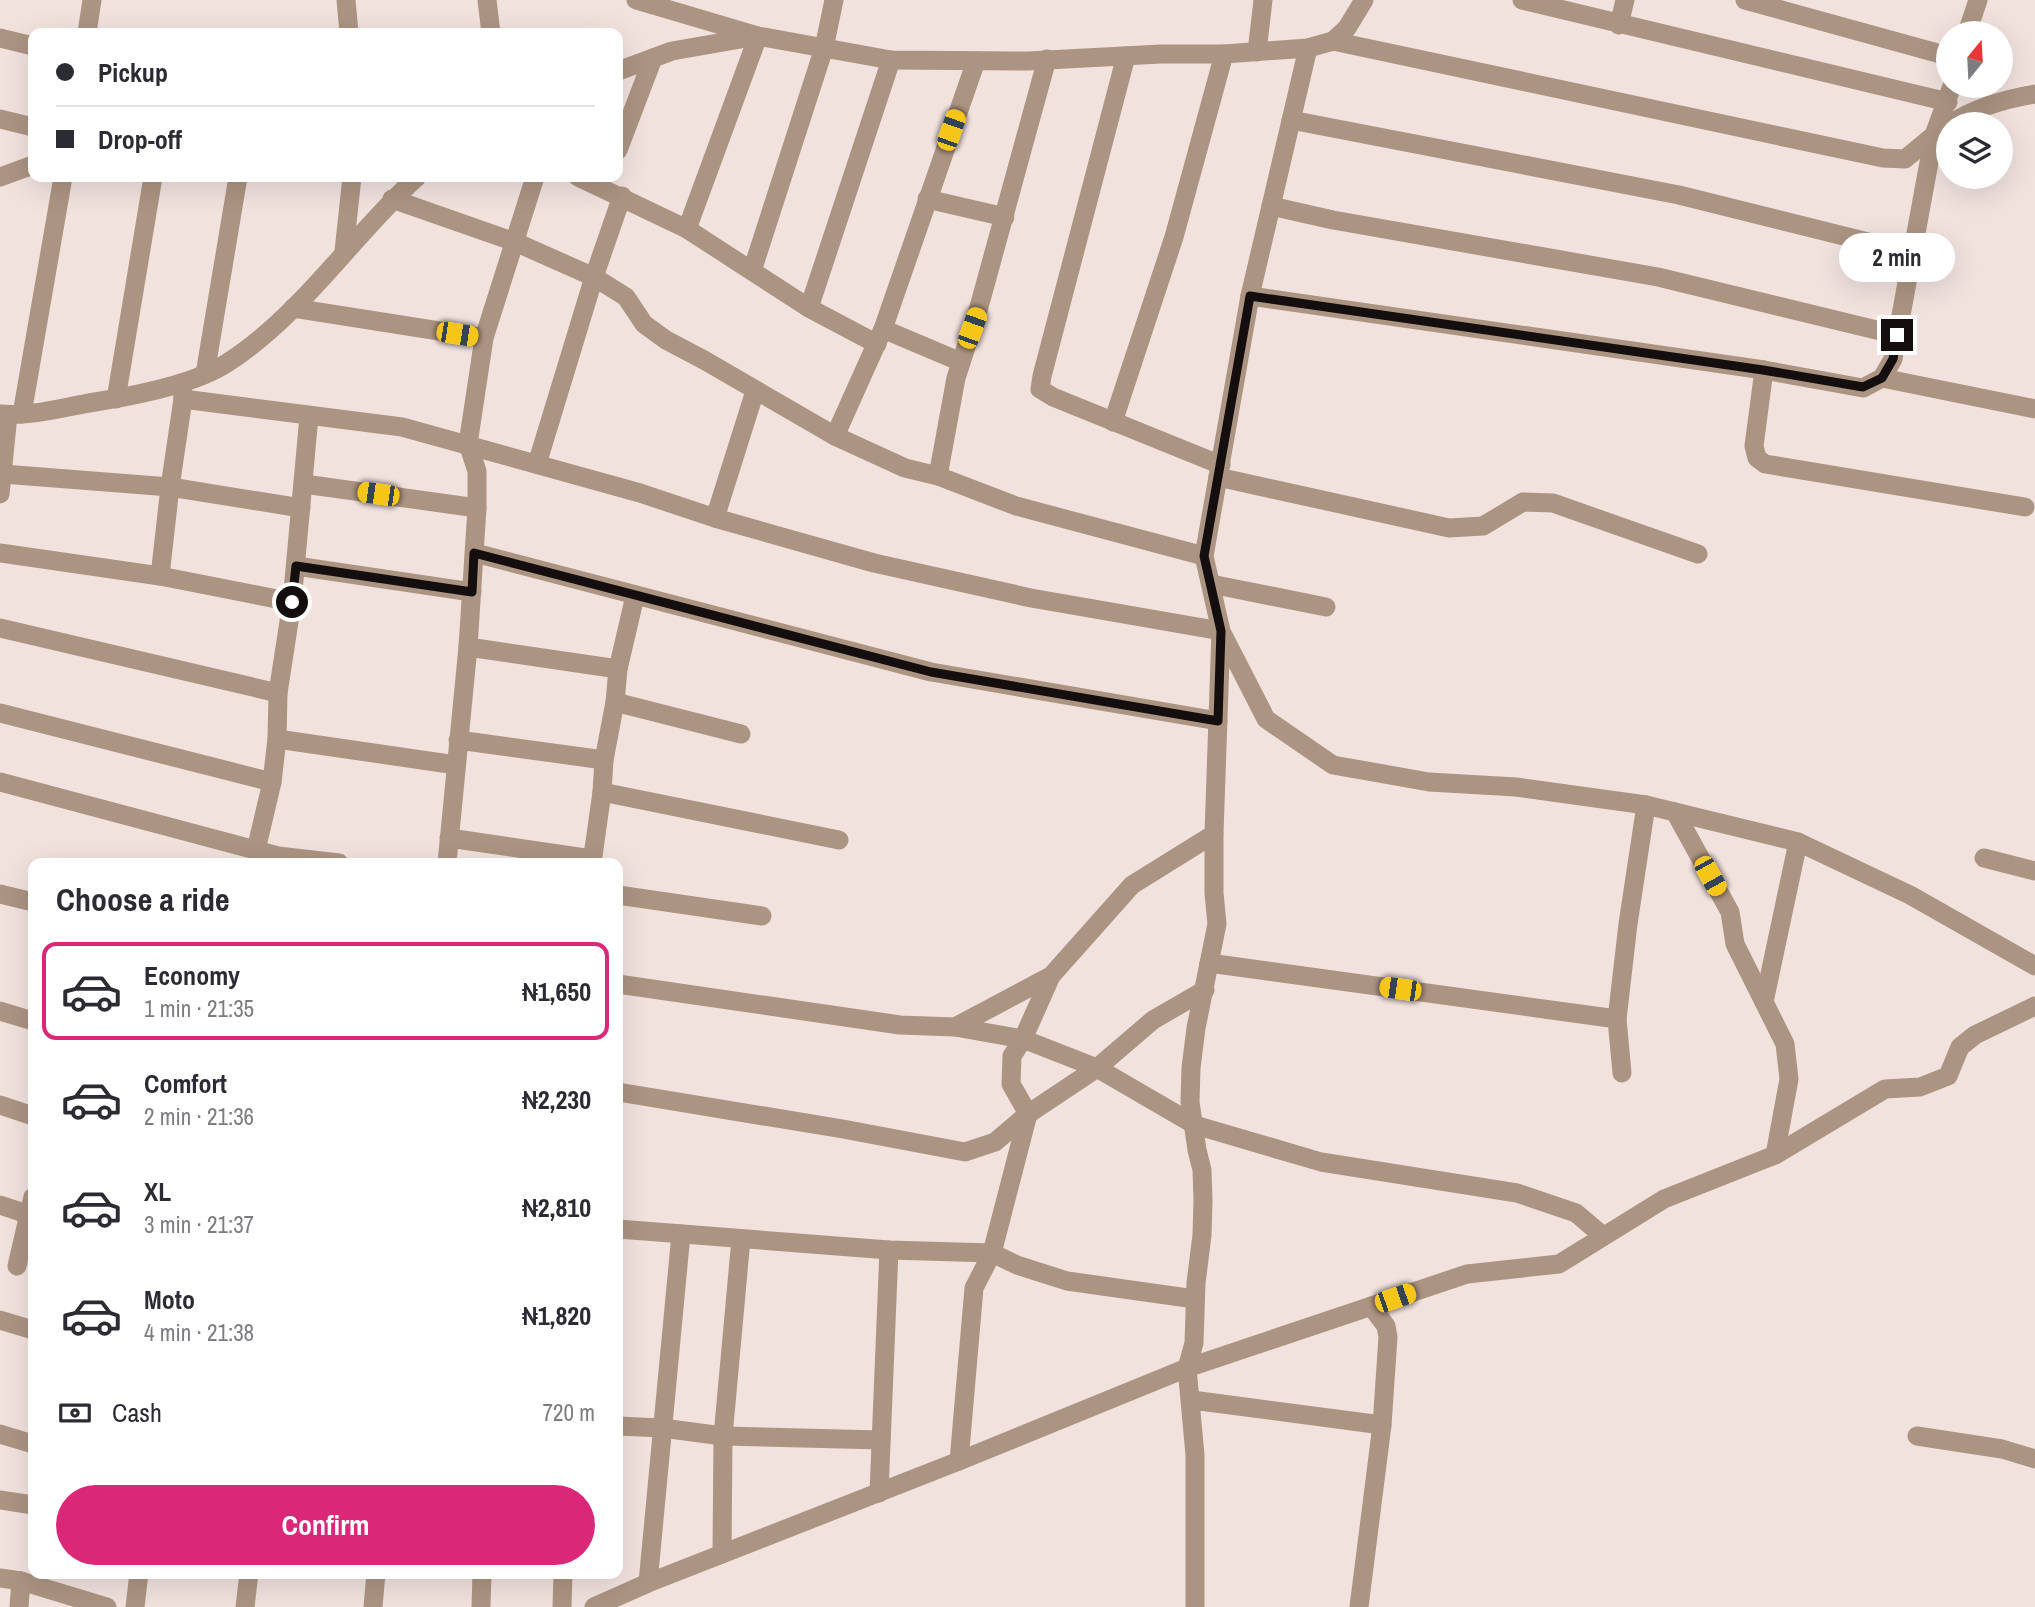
<!DOCTYPE html>
<meta charset="utf-8">
<style>
body{margin:0;font-family:"Archivo Narrow",sans-serif;background:#f2f2f3;color:#2b2b33;height:100vh;display:flex;flex-direction:column;font-size:26px;white-space:nowrap}
*{box-sizing:border-box;margin:0}
p{font-size:23px;color:#7c7c81}
.icon{flex:none;width:38px;height:38px;fill:none;stroke:currentColor;stroke-width:2;stroke-linecap:round;stroke-linejoin:round}
.map{position:relative;flex:1;overflow:hidden}
.panel{position:absolute;left:28px;top:858px;width:595px;height:721px;display:flex;flex-direction:column;background:#fff;border-radius:14px;box-shadow:0 7px 28px #0002}
.panel>*{flex:none}
.guide{position:absolute;left:28px;top:28px;width:595px;height:154px;border-radius:14px;box-shadow:0 7px 28px #0002;display:grid;align-content:center;height:154px;padding:0 28px;background:#fff}
.needle{width:46px;rotate:18deg}
.tools{position:absolute;left:1936px;top:21px;display:grid;gap:14px}
.tools a{display:grid;place-items:center;width:77px;height:77px;border-radius:50%;background:#fff;box-shadow:0 7px 28px #0002;font-size:35px}
.end{position:absolute;width:32px;height:32px;margin:-16px;border:9px solid #140f0e;background:#fff;box-shadow:0 0 0 4px #fff}
.from{border-radius:50%}
.bubble{position:absolute;height:49px;border-radius:24px;background:#fff;box-shadow:0 7px 28px #0002;font-size:23px;font-weight:800;line-height:49px;text-align:center}
.car{position:absolute;width:21px;height:42px;margin:-21px -10px;border-radius:9px;box-shadow:0 0 5px 2px #0007;background:linear-gradient(#f5c518 24%,#345 0 40%,#f5c518 0 76%,#345 0 86%,#f5c518 0)}
.guide b{display:flex;align-items:center;gap:24px;height:66px;font-size:26px}
.guide b+b{border-top:2px solid #e1e1e2}
.guide i{width:18px;height:18px;background:#2b2b33}
ul{padding:0;list-style:none}
li{display:flex;align-items:center;gap:21px;height:98px;margin:0 14px 10px;padding:0 14px;border:4px solid transparent;border-radius:14px}
li div{flex:1}
li b{display:block;font-size:26px}
li em{font-style:normal;font-weight:800}
li.on{border-color:#db2777}
li>.icon{width:63px;height:63px;stroke-width:1.5}
h2{padding:0 28px;font-size:32px;line-height:84px}
.pay{display:flex;align-items:center;gap:18px;height:77px;padding:0 28px;font-size:26px}
.pay p{margin-inline-start:auto}
.primary-button{display:flex;gap:14px;margin-top:auto;padding:14px 28px}
.primary-button a{flex:1;height:80px;border-radius:42px;background:#db2777;color:#fff;font-size:28px;font-weight:800;line-height:80px;text-align:center}
.map>svg:first-child{display:block}
</style>
<div class="map">
<svg width="2035" height="1607" viewBox="0 0 2035 1607">
<rect width="100%" height="100%" fill="#f1e2de"/>
<g fill="none" stroke-linecap="round" stroke-linejoin="round">
<!-- minor -->
<g stroke="#ac9482" stroke-width="19">
<polyline points="346,0 349,33"/>
<polyline points="487,0 491,33"/>
<polyline points="636,0 758,36 687,229"/>
<polyline points="1522,0 1948,102"/>
<polyline points="1745,0 1948,56"/>
<polyline points="1619,25 1625,0"/>
<polyline points="87,33 92,0"/>
<polyline points="1967,33 1978,0"/>
<polyline points="0,38 33,46"/>
<polyline points="1333,41 1883,158 1905,159 1934,135 1952,86"/>
<polyline points="1257,52 1263,0"/>
<polyline points="1126,56 1042,376 1040,389 1053,397 1221,465"/>
<polyline points="618,71 672,51 758,36 891,60 1028,61 1161,54 1224,54 1308,48 1333,41 1347,28 1364,0"/>
<polyline points="0,119 33,127"/>
<polyline points="1291,120 1679,195 1912,253"/>
<path d="M1950 124C1976 107 2005 99 2035 94"/>
<polyline points="618,150 653,58"/>
<polyline points="0,177 33,165"/>
<polyline points="578,177 687,229 809,308 877,344"/>
<polyline points="392,199 515,242 594,277 626,297 644,324 666,340 704,360 835,436 905,468 938,476 1016,506 1204,556"/>
<polyline points="927,199 1005,217"/>
<polyline points="1271,206 1333,220 1658,277 1897,335"/>
<polyline points="344,251 352,177"/>
<polyline points="752,271 824,48 834,0"/>
<polyline points="1250,296 1764,370 1863,388 1882,378 1893,359 1934,135 1948,126"/>
<polyline points="293,308 484,338"/>
<polyline points="809,308 891,60"/>
<polyline points="883,329 961,362"/>
<polyline points="1764,370 1754,446 1757,458 1765,464 2025,507"/>
<polyline points="205,374 238,177"/>
<polyline points="1882,378 2035,409"/>
<polyline points="116,399 153,177"/>
<polyline points="183,399 402,427 640,493 715,518 874,563 1031,598 1221,631"/>
<path d="M0 414C31 417 64 407 95 402 133 396 195 384 227 363 302 315 352 236 417 177"/>
<polyline points="22,414 63,177"/>
<polyline points="1113,422 1174,237 1224,54"/>
<polyline points="835,436 883,329 976,61"/>
<polyline points="537,464 594,277 622,196"/>
<polyline points="3,474 170,487 301,508"/>
<polyline points="938,476 956,378 979,307 1047,59"/>
<polyline points="1218,477 1449,528 1483,526 1523,502 1553,503 1698,554"/>
<polyline points="304,484 477,508"/>
<polyline points="0,494 8,415"/>
<polyline points="715,518 755,391"/>
<polyline points="0,553 160,576 292,602 309,416"/>
<polyline points="475,553 931,672 1218,721"/>
<polyline points="296,566 472,592"/>
<polyline points="160,576 170,487 183,399 182,386"/>
<polyline points="1211,584 1326,607"/>
<polyline points="0,628 278,693"/>
<polyline points="1223,635 1266,719 1333,765 1429,782 1516,787 1646,805 1798,842 1910,895 2035,966"/>
<polyline points="468,647 618,669"/>
<polyline points="615,702 741,734"/>
<polyline points="0,713 272,782"/>
<polyline points="277,739 456,765"/>
<polyline points="458,740 604,760"/>
<polyline points="0,782 278,856 339,863"/>
<polyline points="602,792 839,840"/>
<polyline points="1675,812 1730,912 1735,944 1785,1044 1789,1079 1775,1155"/>
<polyline points="449,838 592,859"/>
<polyline points="256,850 272,782 277,739 278,693 292,602"/>
<polyline points="1984,858 2035,871"/>
<polyline points="447,863 468,647 477,508 477,471 468,444 484,338 535,177"/>
<polyline points="592,863 602,792 604,760 615,702 618,669 635,596"/>
<polyline points="0,894 33,902"/>
<polyline points="618,895 762,916"/>
<polyline points="1209,963 1617,1019"/>
<polyline points="618,984 900,1025 955,1027 1051,976 1132,885 1214,834"/>
<polyline points="1764,1002 1798,842"/>
<polyline points="0,1011 33,1021"/>
<polyline points="955,1027 1023,1039 1097,1068 1195,1125 1321,1162 1517,1193 1576,1213 1603,1236"/>
<polyline points="1622,1073 1617,1019 1628,924 1646,805"/>
<polyline points="618,1092 843,1129 965,1152 995,1142 1028,1114 1097,1068 1153,1020 1205,990"/>
<polyline points="0,1105 33,1116"/>
<polyline points="0,1205 30,1215"/>
<polyline points="618,1229 889,1250 992,1253 1017,1265 1067,1281 1195,1299"/>
<polyline points="17,1266 33,1197"/>
<polyline points="0,1320 33,1330"/>
<polyline points="1192,1400 1382,1425"/>
<polyline points="618,1426 662,1428 723,1436 881,1440"/>
<polyline points="0,1434 33,1444"/>
<polyline points="1917,1436 2002,1449 2035,1459"/>
<polyline points="959,1461 974,1288 992,1253 1028,1114 1011,1084 1012,1056 1023,1039 1051,976"/>
<polyline points="879,1493 889,1250"/>
<polyline points="0,1500 33,1505"/>
<polyline points="722,1554 723,1436 741,1239"/>
<polyline points="0,1578 21,1581 107,1607"/>
<polyline points="648,1583 681,1234"/>
<polyline points="19,1607 21,1581"/>
<polyline points="135,1607 139,1573"/>
<polyline points="245,1607 249,1573"/>
<polyline points="373,1607 376,1573"/>
<polyline points="481,1607 482,1573"/>
<polyline points="562,1607 563,1573"/>
<polyline points="594,1607 648,1583 959,1461 1187,1368 1467,1274 1559,1264 1664,1199 1775,1155 1885,1089 1920,1087 1948,1076 1960,1047 1975,1035 2035,1006"/>
<polyline points="1195,1607 1195,1455 1187,1368 1194,1343 1196,1283 1202,1235 1203,1200 1202,1170 1197,1150 1190,1102 1191,1068 1196,1028 1217,924 1214,893 1214,834 1221,631 1204,556 1250,296 1308,48"/>
<polyline points="1359,1607 1382,1425 1388,1337 1386,1326 1371,1306"/>
</g>
</g>
<g fill="none" stroke-linecap="round" stroke-linejoin="round">
<!-- route -->
<polyline stroke="#140f0e" stroke-width="9" points="292,602 296,566 472,592 474,553 931,672 1218,721 1221,631 1204,556 1250,296 1763,370 1863,387 1882,378 1893,359 1897,335"/>
</g>
</svg>
<div class="tools">
<a><svg class="needle" viewBox="-14 -14 28 28"><path d="M0-13l5 13h-10z" fill="#e53935"/><path d="M0 13l5-13h-10z" fill="#7c7c81"/></svg></a>
<a><svg class="icon" aria-label="layers" viewBox="0 0 24 24"><path d="M12 4l9 5-9 5-9-5zM3 14l9 5 9-5"/></svg></a>
</div>
<i class="end from" style="left:292px;top:602px"></i>
<i class="end" style="left:1897px;top:335px"></i>
<div class="bubble" style="left:1839px;top:233px;width:116px">2 min</div>
<i class="car" style="left:951px;top:130px;rotate:19deg"></i>
<i class="car" style="left:972px;top:328px;rotate:20deg"></i>
<i class="car" style="left:457px;top:334px;rotate:99deg"></i>
<i class="car" style="left:378px;top:494px;rotate:278deg"></i>
<i class="car" style="left:1710px;top:876px;rotate:151deg"></i>
<i class="car" style="left:1400px;top:989px;rotate:278deg"></i>
<i class="car" style="left:1395px;top:1298px;rotate:71deg"></i>
<div class="guide">
<b><i class="from"></i>Pickup</b>
<b><i></i>Drop-off</b>
</div>
<section class="panel">
<h2>Choose a ride</h2>
<ul>
<li class="on"><svg class="icon" aria-label="car" viewBox="0 0 24 24"><path d="M5 17H2v-5l4-1 3-4h7l3 4 3 1v5h-3M9 17h6M6 11h13"/><circle cx="7" cy="17" r="2"/><circle cx="17" cy="17" r="2"/></svg><div><b>Economy</b><p>1 min · 21:35</p></div><em>₦1,650</em></li>
<li><svg class="icon" aria-label="car" viewBox="0 0 24 24"><path d="M5 17H2v-5l4-1 3-4h7l3 4 3 1v5h-3M9 17h6M6 11h13"/><circle cx="7" cy="17" r="2"/><circle cx="17" cy="17" r="2"/></svg><div><b>Comfort</b><p>2 min · 21:36</p></div><em>₦2,230</em></li>
<li><svg class="icon" aria-label="car" viewBox="0 0 24 24"><path d="M5 17H2v-5l4-1 3-4h7l3 4 3 1v5h-3M9 17h6M6 11h13"/><circle cx="7" cy="17" r="2"/><circle cx="17" cy="17" r="2"/></svg><div><b>XL</b><p>3 min · 21:37</p></div><em>₦2,810</em></li>
<li><svg class="icon" aria-label="car" viewBox="0 0 24 24"><path d="M5 17H2v-5l4-1 3-4h7l3 4 3 1v5h-3M9 17h6M6 11h13"/><circle cx="7" cy="17" r="2"/><circle cx="17" cy="17" r="2"/></svg><div><b>Moto</b><p>4 min · 21:38</p></div><em>₦1,820</em></li>
</ul>
<div class="pay"><svg class="icon" aria-label="cash" viewBox="0 0 24 24"><path d="M3 7h18v10H3z"/><circle cx="12" cy="12" r="2"/></svg>Cash<p>720 m</p></div>
<div class="primary-button"><a>Confirm</a></div>
</section>
</div>
